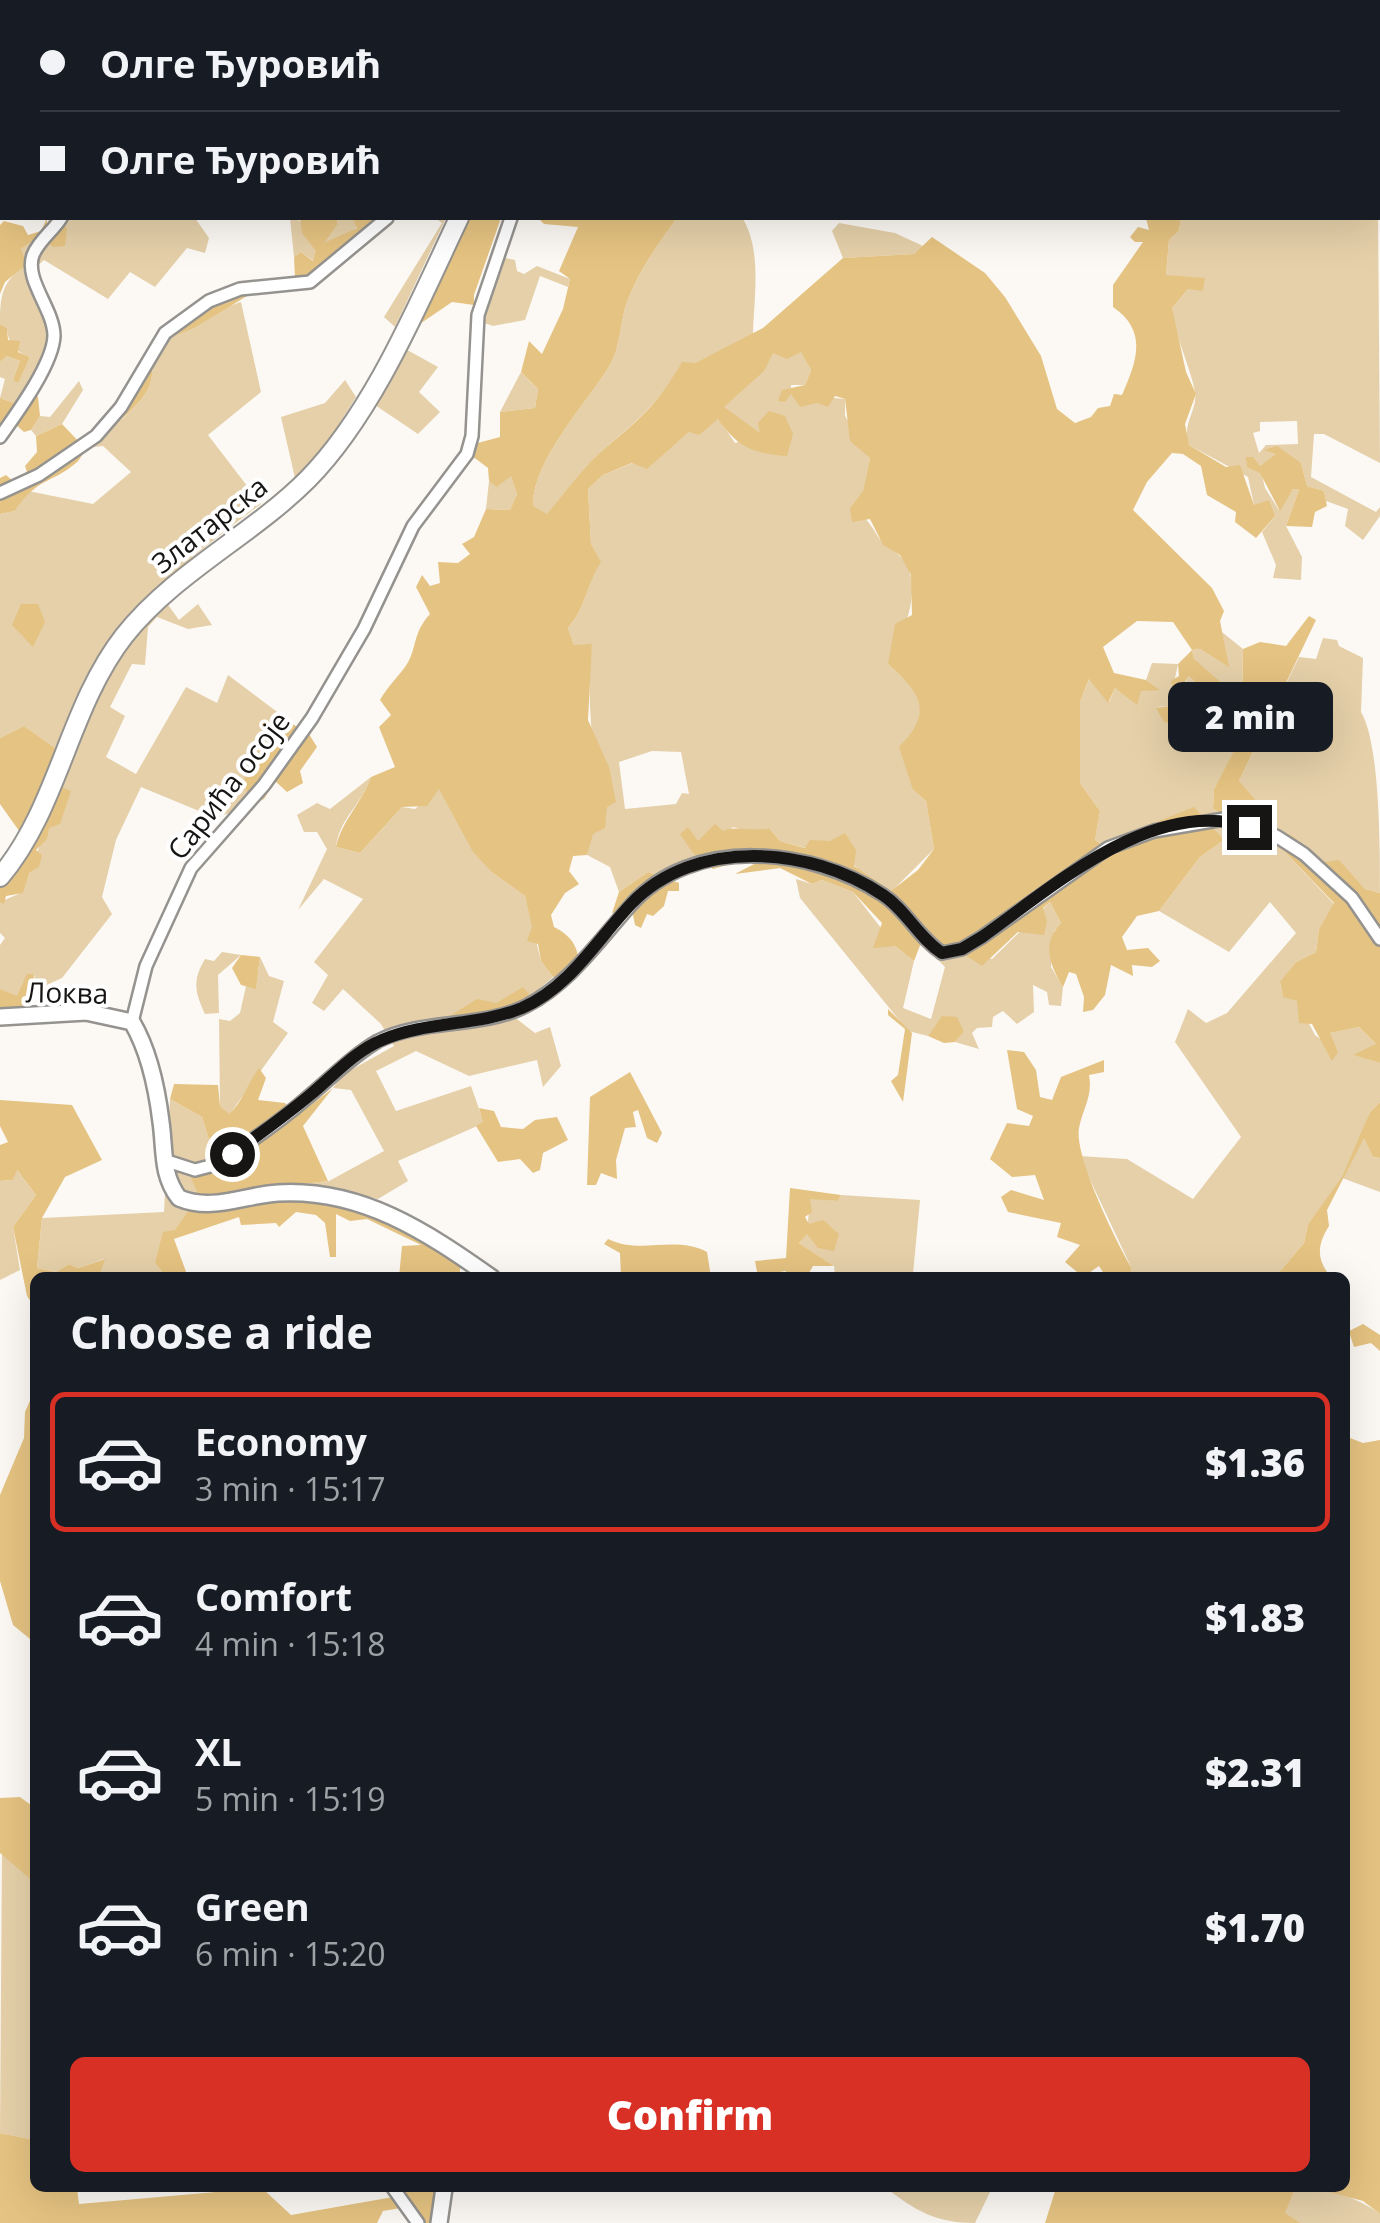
<!DOCTYPE html>
<meta charset="utf-8">
<style>
body{margin:0;font-family:"Open Sans",sans-serif;background:#20242c;color:#f1f3f6;height:100vh;display:flex;flex-direction:column;font-size:38px;white-space:nowrap}
*{box-sizing:border-box;margin:0}
p{font-size:32px;color:#9ea1a6}
.icon{flex:none;width:55px;height:55px;fill:none;stroke:currentColor;stroke-width:2;stroke-linecap:round;stroke-linejoin:round}
.map{position:relative;flex:1;overflow:hidden}
.details{position:absolute;left:30px;top:1272px;width:1320px;height:920px;display:flex;flex-direction:column;background:#171b24;border-radius:15px;box-shadow:0 10px 40px #0002}
.details>*{flex:none}
.top-card{position:absolute;left:0px;top:0px;width:1380px;height:220px;box-shadow:0 10px 40px #0002;display:grid;align-content:center;height:220px;padding:0 40px;background:#171b24}
.end{position:absolute;width:45px;height:45px;margin:-22px;border:12px solid #161514;background:#fff;box-shadow:0 0 0 5px #fff}
.from{border-radius:50%}
.bubble{position:absolute;height:70px;border-radius:15px;background:#171b24;box-shadow:0 10px 40px #0002;font-size:32px;font-weight:800;line-height:70px;text-align:center}
.top-card b{display:flex;align-items:center;gap:35px;height:95px;font-size:38px}
.top-card b+b{border-top:2px solid #363941}
.top-card i{width:25px;height:25px;background:#f1f3f6}
ul{padding:0;list-style:none}
li{display:flex;align-items:center;gap:30px;height:140px;margin:0 20px 15px;padding:0 20px;border:5px solid transparent;border-radius:15px}
li div{flex:1}
li b{display:block;font-size:38px}
li em{font-style:normal;font-weight:800}
li.current{border-color:#d93025}
li>.icon{width:90px;height:90px;stroke-width:1.5}
h2{padding:0 40px;font-size:45px;line-height:120px}
.button{display:flex;gap:20px;margin-top:auto;padding:20px 40px}
.button a{flex:1;height:115px;border-radius:15px;background:#d93025;color:#fff;font-size:40px;font-weight:800;line-height:115px;text-align:center}
.map>svg:first-child{display:block}
</style>
<div class="map">
<svg width="1380" height="2223" viewBox="0 0 1380 2223">
<rect width="100%" height="100%" fill="#fcf9f5"/>
<!-- green -->
<g fill="#e5d0a9" fill-rule="evenodd">
<path d="M1378 211 1380 463 1324 434H1314L1311 477 1376 512 1380 507V516L1363 540 1345 526 1348 509 1326 501 1324 491 1307 486 1301 463 1277 454 1260 466 1265 488 1279 510 1293 489 1299 490 1286 526 1302 557 1301 580 1273 578 1276 565 1262 532 1275 516 1254 505 1248 477 1189 445C1181 424 1198 410 1195 392 1191 368 1173 332 1172 308L1188 289 1166 275 1169 240 1179 231 1181 218H1378ZM1297 421 1298 444 1266 445 1259 453 1253 433 1260 431V422Z"/>
<path d="M49 218H195L209 238 205 253 187 248 155 287 130 272 108 299 44 260 35 268C64 341 66 344 14 403L0 398 5 379 0 377V362L7 356 20 361 13 380 18 382 30 357C15 351 8 344 7 328L0 324C0 295 2 282 26 264L21 249 47 231Z"/>
<polygon points="290,218 304,222 302,233 337,225 337,218 352,218 357,227 314,261 301,252 294,257"/>
<polygon points="435,218 446,218 395,327 384,317 442,223"/>
<path d="M677 218 743 219C762 251 754 298 753 334L695 363H682C656 406 640 418 604 449 583 468 565 493 547 515L533 506C533 459 586 405 610 365 620 348 620 324 626 305 637 273 658 244 677 218Z"/>
<polygon points="839,223 895,233 923,246 914,254 843,258 832,231"/>
<polygon points="505,258 515,260 517,271 524,274 537,266 570,279 568,287 540,276 525,320 493,326 482,322 492,264"/>
<path d="M241 302 261 392 208 435 261 504C154 584 109 624 58 750L24 726 0 738V514L15 511 28 491 93 504 131 472 103 446 85 448C108 429 156 401 152 367 157 358 162 347 169 339 174 333 233 303 241 302Z"/>
<polygon points="400,346 438,367 419,392 440,412 418,434 372,403"/>
<path d="M801 351 811 370 805 385H791V394L845 399V416L870 458 863 492 850 508C869 518 870 525 881 541 886 548 893 549 899 555 928 584 902 635 888 664L911 685 921 701 913 790 926 801 934 849 891 892 861 872 830 841H810L806 848 780 841 769 828 751 832 733 827 701 859 659 876 648 872 619 892 610 867 587 855C606 784 582 716 592 645H574L568 628C586 608 586 585 600 562L591 544 588 489 603 475 633 463 647 468 689 432 719 419 735 443 762 435 723 408 773 352ZM652 751 681 752 689 794 682 793 676 804 625 809 619 762Z"/>
<polygon points="521,372 538,389 535,408 500,412"/>
<polygon points="345,380 356,397 328,442 295,478 281,417 325,403"/>
<polygon points="79,381 83,390 62,424 36,436 31,430 40,416 50,417"/>
<polygon points="511,475 517,494 510,510 486,509 489,481 498,486"/>
<polygon points="166,602 179,620 198,604 212,625 188,629 157,617 148,627 145,665 132,664 110,707 125,716 106,757 136,774 186,687 217,703 228,675 293,724 277,745 250,805 216,818 141,787 116,840 102,897 112,914 62,978 38,989 34,975 17,997 0,989 0,945 5,938 0,933 0,902 23,892 83,725 118,653"/>
<polygon points="1222,632 1243,649 1242,702 1254,715 1214,789 1213,809 1257,837 1279,846 1334,904 1319,929 1316,952 1296,962 1280,983 1283,996 1297,1001 1315,1035 1338,1052 1329,1033 1359,1027 1377,1045 1354,1055 1380,1063 1380,1102 1370,1112 1349,1165 1364,1137 1373,1157 1380,1158 1380,1192 1342,1178 1308,1224 1304,1243 1275,1277 1132,1277 1131,1267 1079,1156 1127,1159 1193,1199 1241,1137 1175,1042 1188,1009 1206,1023 1227,1013 1296,933 1270,902 1229,952 1159,911 1200,857 1224,840 1117,854 1095,840 1100,811 1080,783 1080,702 1090,677 1109,702 1115,688 1126,692 1158,689 1146,680 1152,663 1178,664 1169,706 1157,707 1187,713 1184,684 1189,676 1230,691 1194,660 1192,650 1200,649 1228,666"/>
<path d="M1323 638 1337 640 1339 646 1363 658 1361 712C1380 743 1380 848 1380 893L1365 889 1339 861 1324 862 1293 836 1257 818 1239 781 1299 657 1316 659Z"/>
<path d="M371 777C362 804 339 819 336 847L360 853 402 807 415 809 439 788 493 873 525 896 541 961 553 977 531 996 523 988 496 1003 535 1033 550 1027 561 1066 543 1087 537 1060 469 1076 416 1051 376 1071 396 1111 471 1086 484 1123 398 1161 408 1181 378 1199 306 1183 329 1181 384 1151 351 1090 333 1088 342 1075 394 1046 381 1024 343 989 324 1011 312 1003 328 975 314 962 363 899 324 879 298 910 327 849 317 832H304L297 815 317 803 330 809Z"/>
<polygon points="796,879 812,884 822,880 853,892 895,946 914,961 903,1008 931,1019 945,967 921,943 952,946 992,959 1050,902 1061,923 1054,931 1051,967 1063,987 1061,1006 1049,1005 1047,992 1033,985 1034,1012 1017,1024 1003,1011 993,1017 992,1027 977,1028 972,1033 979,1049 955,1042 964,1032 942,1017 928,1036 908,1031 800,898"/>
<path d="M222 952 241 955 218 975 219 1013 205 1014C195 992 192 981 205 959L214 961Z"/>
<polygon points="260,957 269,976 284,981 273,1022 288,1033 229,1115 220,1106 219,1019 230,1021 240,1013 246,986 256,988"/>
<path d="M170 1099 202 1117 210 1143 249 1151C206 1189 185 1215 155 1263L166 1277H99L104 1259 78 1268 69 1264 56 1272 37 1268 42 1218 164 1212Z"/>
<polygon points="16,1169 36,1195 13,1227 20,1270 0,1280 0,1181 13,1180"/>
<polygon points="841,1195 920,1200 913,1274 835,1277 834,1266 799,1243 807,1233 810,1198 838,1201"/>
<polygon points="2,1851 35,1883 35,2140 0,2133"/>
<path d="M886 2188H992L975 2223C936 2223 916 2211 886 2188Z"/>
<path d="M1295 2188C1325 2188 1356 2196 1380 2214V2223H1301L1284 2213Z"/>
</g>
<!-- forest -->
<g fill="#e5c382">
<polygon points="0,0 115,0 2,2 0,189"/>
<polygon points="47,218 47,231 61,224 67,228 65,246 53,247 40,236 21,249 27,264 5,282 0,294 0,225 4,221 23,226 28,235 41,231"/>
<polygon points="300,218 337,218 337,225 324,243 357,228 352,218 374,218 382,227 313,285 247,296 194,328 171,337 206,297 246,296 295,278 294,257 301,252 313,261 316,251 302,233"/>
<polygon points="465,218 501,218 474,295 474,305 452,302 408,332"/>
<path d="M538 218H677C658 244 637 273 626 305 620 324 620 348 610 365 586 405 533 459 533 506L547 514C565 493 583 467 604 449 641 418 656 406 682 362L695 363 763 328 843 258 914 254 932 237 985 273 1005 297 1041 356 1057 409 1075 423 1091 417 1098 408 1110 406 1114 394 1122 395C1137 361 1148 331 1113 307V285L1143 242H1135L1130 237 1138 227 1149 230 1146 218H1181L1179 231 1169 240 1166 275 1205 278 1203 291 1188 289 1172 308 1186 372 1196 394 1185 424 1189 445 1226 467 1240 465 1254 505 1269 500 1275 516 1256 538 1235 522 1236 512 1207 495 1201 466 1183 454 1172 453 1147 482 1133 510 1212 588 1224 611 1220 621 1229 667 1200 649 1192 650 1194 659 1233 693 1204 690 1189 676 1184 683 1192 698 1187 713 1205 732 1200 744 1179 733 1176 724 1164 722 1156 708 1169 706 1174 694 1171 681 1179 676 1178 664 1192 650 1173 622 1137 621 1103 647 1114 673 1146 680 1160 690 1141 691 1137 705 1115 688 1108 703 1089 679 1080 702V783L1100 811 1095 840 1117 854 1134 831 1194 807 1224 840 1200 857 1159 911 1137 916 1122 937 1127 950 1148 948 1160 961 1152 967 1132 965 1133 976 1111 965 1105 995 1093 1010 1083 1012 1084 997 1076 974 1069 972 1063 987C1050 966 1041 943 1061 923L1050 902 1043 908 1047 921 1044 935 1018 932 982 966 952 946 921 943 914 961 895 946 873 948 882 923 853 892 822 880 812 884 780 868 735 874 760 861 752 849 732 850 727 865 713 869 693 853 680 834 688 827 698 841 715 824 723 831C737 825 752 832 769 828L780 841 805 848 810 840 830 841 845 833 856 850 854 866 891 891 918 870 934 849 926 801 913 790 899 747C934 712 921 693 888 664L895 624 912 615 911 575 900 555 883 545 870 519 852 522 850 508 863 491 870 458 850 441 845 399 835 396 828 407 817 403 800 407 791 394 785 402 778 401 782 390 805 385 811 370 801 352 787 359 773 353 764 371 724 407 760 433 758 423 769 411 785 416 793 434 787 456C753 453 738 448 718 419L699 435 689 432 647 469 632 463 603 475 588 489 591 544 601 562C586 585 586 608 568 628L574 645 592 644 588 720 609 767 616 802 607 807 605 828 593 834 587 855 573 856 569 871 579 884 565 893 551 915 554 927C574 937 580 950 579 972L553 977 541 961 538 944 527 941 532 927 525 896 493 873 473 852 439 789 427 806 402 807 360 853 336 847C342 820 362 803 371 777L395 767 379 727 391 715 380 700C388 686 397 678 405 667 418 649 411 635 430 614L416 587 422 575 430 586 440 583 438 562 458 563 470 554 462 544 474 537 486 509 510 510 517 494 511 476 497 487 489 481 488 468 472 456 474 444 500 437V412L535 408 538 389 521 372 529 341 542 354 563 309 570 279 559 271 578 227 544 224Z"/>
<polygon points="0,324 7,328 8,340 20,341 18,352 30,357 18,383 13,380 20,361 7,356 0,362"/>
<path d="M152 367C156 400 112 425 90 444 84 449 82 458 76 463 51 484 36 478 15 511L0 514V478L6 475 14 482 28 475 25 466 37 452 36 436 62 424 85 448Z"/>
<polygon points="25,388 38,397 40,416 31,430 24,432 15,424 9,438 0,434 0,398 14,403"/>
<polygon points="1277,446 1301,463 1307,486 1324,491 1327,506 1315,512 1312,527 1286,526 1299,490 1293,489 1280,511 1260,473 1247,467 1246,457 1253,457 1260,466 1276,454 1264,450"/>
<polygon points="21,604 38,604 45,622 33,647 12,625"/>
<polygon points="1309,616 1316,620 1239,781 1258,803 1257,818 1293,836 1324,862 1339,860 1365,889 1380,893 1380,1063 1353,1055 1376,1044 1359,1027 1330,1033 1338,1052 1332,1061 1312,1024 1299,1023 1297,1001 1283,997 1280,982 1296,962 1316,952 1319,929 1334,903 1279,846 1213,809 1214,789 1253,715 1242,703 1243,649 1260,642 1286,646"/>
<polygon points="338,687 309,734 317,747 300,771 303,783 287,792 275,781 264,799 250,805 244,779 270,744 277,745 293,724 300,729"/>
<polygon points="24,726 58,750 22,835 0,804 0,738"/>
<polygon points="58,786 71,791 60,824 49,828 47,839 36,850 42,855 39,867 30,872 23,893 6,896 4,904 0,902 0,884"/>
<polygon points="648,872 679,883 679,891 668,891 664,906 653,916 647,914 641,928 635,925 632,910 612,913 619,892"/>
<polygon points="241,955 260,957 256,989 241,985 232,968"/>
<polygon points="27,974 33,974 38,989 23,1007 0,1010 0,989 17,996"/>
<path d="M523 987 531 996C511 1007 473 1026 450 1016L477 999 496 1003Z"/>
<polygon points="888,1009 912,1033 903,1102 891,1081 898,1075 905,1029 888,1015"/>
<polygon points="942,1016 957,1017 964,1032 955,1042 944,1043 928,1036"/>
<path d="M1007 1050 1024 1052 1036 1070 1040 1097 1052 1100 1061 1077 1104 1060V1072L1089 1075C1093 1096 1083 1108 1079 1128 1074 1156 1116 1241 1131 1267L1132 1277H1106L1099 1266 1083 1277 1065 1262 1080 1245 1057 1237 1061 1223 1008 1212 1001 1197 1011 1190 1044 1200 1035 1175 1012 1177 990 1159 1007 1123 1029 1126 1033 1116 1017 1109Z"/>
<path d="M259 1068 266 1078 258 1100 285 1103 295 1117 333 1088 303 1126 328 1181 199 1196 191 1178 247 1151 210 1143 202 1117 170 1099 174 1084 218 1085 220 1106 229 1114C244 1100 247 1084 259 1068Z"/>
<polygon points="630,1072 662,1133 657,1143 647,1138 638,1110 633,1112 636,1127 625,1128 616,1160 617,1179 601,1173 596,1185 587,1185 590,1097"/>
<polygon points="0,1100 72,1105 102,1160 65,1177 42,1218 37,1268 56,1272 69,1264 78,1268 105,1259 99,1277 54,1277 43,1272 43,1277 35,1278 35,1308 27,1296 13,1227 36,1195 17,1170 13,1180 0,1181 0,1145 8,1142 0,1126"/>
<path d="M1380 1102V1158L1373 1157 1364 1138 1327 1210 1329 1226C1317 1245 1316 1260 1331 1277H1275L1304 1243 1308 1224 1342 1177 1370 1112Z"/>
<polygon points="479,1108 494,1111 501,1127 523,1129 535,1120 557,1117 568,1140 543,1153 540,1170 533,1173 520,1159 498,1162 476,1126 483,1122"/>
<polygon points="790,1188 841,1195 838,1201 810,1199 812,1212 805,1217 809,1224 823,1220 839,1234 834,1251 818,1248 807,1234 799,1243 834,1266 813,1266 809,1273 793,1276 785,1271 758,1277 755,1261 786,1258"/>
<polygon points="286,1197 369,1210 460,1266 460,1277 399,1277 402,1246 421,1245 367,1219 350,1221 336,1214 336,1257 330,1257 325,1223 316,1215 296,1212 279,1227 276,1223 241,1225 239,1217 174,1239 188,1277 166,1277 155,1263 163,1232 175,1230 189,1210"/>
<path d="M608 1239C640 1255 675 1235 707 1252L711 1277H621L620 1253 604 1244Z"/>
<polygon points="1345,1293 1349,1298 1349,1331 1363,1324 1380,1335 1380,1351 1371,1343 1354,1347 1349,1332 1345,1333"/>
<polygon points="35,1389 35,1624 30,1639 13,1625 0,1581 0,1495 24,1438 25,1412"/>
<polygon points="1345,1436 1363,1443 1380,1440 1380,2214 1363,2201 1314,2188 1345,2188"/>
<polygon points="20,1797 35,1808 35,1883 0,1853 0,1798"/>
<polygon points="0,2133 35,2140 35,2188 77,2188 79,2204 262,2188 291,2215 393,2197 384,2188 450,2188 443,2223 413,2223 401,2208 383,2211 377,2223 0,2223"/>
<polygon points="1056,2188 1295,2188 1285,2213 1301,2223 1045,2223"/>
</g>
<g fill="none" stroke-linecap="round" stroke-linejoin="round">
<defs>
<g id="minor">
<polyline points="119,0 119,2"/>
<polyline points="0,197 2,195"/>
<path d="M0 437C17 413 53 364 54 336 54 309 24 280 33 255 39 240 54 230 61 218"/>
<polyline points="0,493 39,475 96,436 121,407 165,333 209,301 240,289 310,282 387,218"/>
<polyline points="132,1022 146,966 191,868 264,785 312,718 364,629 413,526 467,454 472,436 478,315 511,218"/>
<path d="M164 1160 195 1170 214 1165C246 1145 278 1123 307 1098 330 1079 352 1056 378 1041 423 1018 481 1029 526 1006 570 983 598 942 630 906 692 835 810 847 883 895 906 910 918 937 942 953L962 949 982 937 1108 848 1154 831 1224 819 1276 836 1304 854 1352 898 1380 939"/>
<polyline points="393,2188 418,2223"/>
</g>
<g id="tertiary">
<polyline points="581,2 583,0"/>
<path d="M0 1017 86 1012 132 1022C149 1051 157 1089 161 1122 165 1149 161 1175 179 1198 212 1212 244 1195 278 1193 361 1188 427 1232 492 1278"/>
<polyline points="439,2223 444,2188"/>
</g>
<g id="secondary">
<polyline points="604,0 606,2"/>
<polyline points="640,0 643,2"/>
<polyline points="689,2 889,0"/>
<path d="M0 877C59 807 68 708 124 636 175 572 251 536 308 479 374 412 419 302 459 218"/>
</g>
</defs>
<!-- minor casing -->
<use href="#minor" stroke="#95938f" stroke-width="16"/>
<!-- tertiary casing -->
<use href="#tertiary" stroke="#95938f" stroke-width="20"/>
<!-- secondary casing -->
<use href="#secondary" stroke="#95938f" stroke-width="22"/>
<!-- minor -->
<use href="#minor" stroke="#fff" stroke-width="11"/>
<!-- tertiary -->
<use href="#tertiary" stroke="#fff" stroke-width="15"/>
<!-- secondary -->
<use href="#secondary" stroke="#fff" stroke-width="18"/>
</g>
<g fill="none" stroke-linecap="round" stroke-linejoin="round">
<!-- route -->
<path stroke="#161514" stroke-width="12" d="M232 1154C258 1135 285 1116 310 1095 332 1077 355 1051 382 1040 426 1021 478 1026 522 1008 570 987 597 940 631 904 695 837 810 846 883 895 906 910 918 937 942 953L962 949 982 937C1054 886 1154 796 1249 827"/>
</g>
<g text-anchor="middle" dominant-baseline="central" stroke-width="8" stroke-linejoin="round" paint-order="stroke">
<!-- street labels -->
<g font-size="28" fill="#161514" stroke="#fff">
<text transform="translate(209 524) rotate(-38)">Златарска</text>
<text transform="translate(228 785) rotate(-52)">Сарића осоје</text>
<text transform="translate(67 992) rotate(1)">Локва</text>
</g>
</g>
</svg>
<i class="end from" style="left:232px;top:1154px"></i>
<i class="end" style="left:1249px;top:827px"></i>
<div class="bubble" style="left:1168px;top:682px;width:165px">2 min</div>
<div class="top-card">
<b><i class="from"></i>Олге Ђуровић</b>
<b><i></i>Олге Ђуровић</b>
</div>
<section class="details">
<h2>Choose a ride</h2>
<ul>
<li class="current"><svg class="icon" aria-label="car" viewBox="0 0 24 24"><path d="M5 17H2v-5l4-1 3-4h7l3 4 3 1v5h-3M9 17h6M6 11h13"/><circle cx="7" cy="17" r="2"/><circle cx="17" cy="17" r="2"/></svg><div><b>Economy</b><p>3 min · 15:17</p></div><em>$1.36</em></li>
<li><svg class="icon" aria-label="car" viewBox="0 0 24 24"><path d="M5 17H2v-5l4-1 3-4h7l3 4 3 1v5h-3M9 17h6M6 11h13"/><circle cx="7" cy="17" r="2"/><circle cx="17" cy="17" r="2"/></svg><div><b>Comfort</b><p>4 min · 15:18</p></div><em>$1.83</em></li>
<li><svg class="icon" aria-label="car" viewBox="0 0 24 24"><path d="M5 17H2v-5l4-1 3-4h7l3 4 3 1v5h-3M9 17h6M6 11h13"/><circle cx="7" cy="17" r="2"/><circle cx="17" cy="17" r="2"/></svg><div><b>XL</b><p>5 min · 15:19</p></div><em>$2.31</em></li>
<li><svg class="icon" aria-label="car" viewBox="0 0 24 24"><path d="M5 17H2v-5l4-1 3-4h7l3 4 3 1v5h-3M9 17h6M6 11h13"/><circle cx="7" cy="17" r="2"/><circle cx="17" cy="17" r="2"/></svg><div><b>Green</b><p>6 min · 15:20</p></div><em>$1.70</em></li>
</ul>
<div class="button"><a>Confirm</a></div>
</section>
</div>
